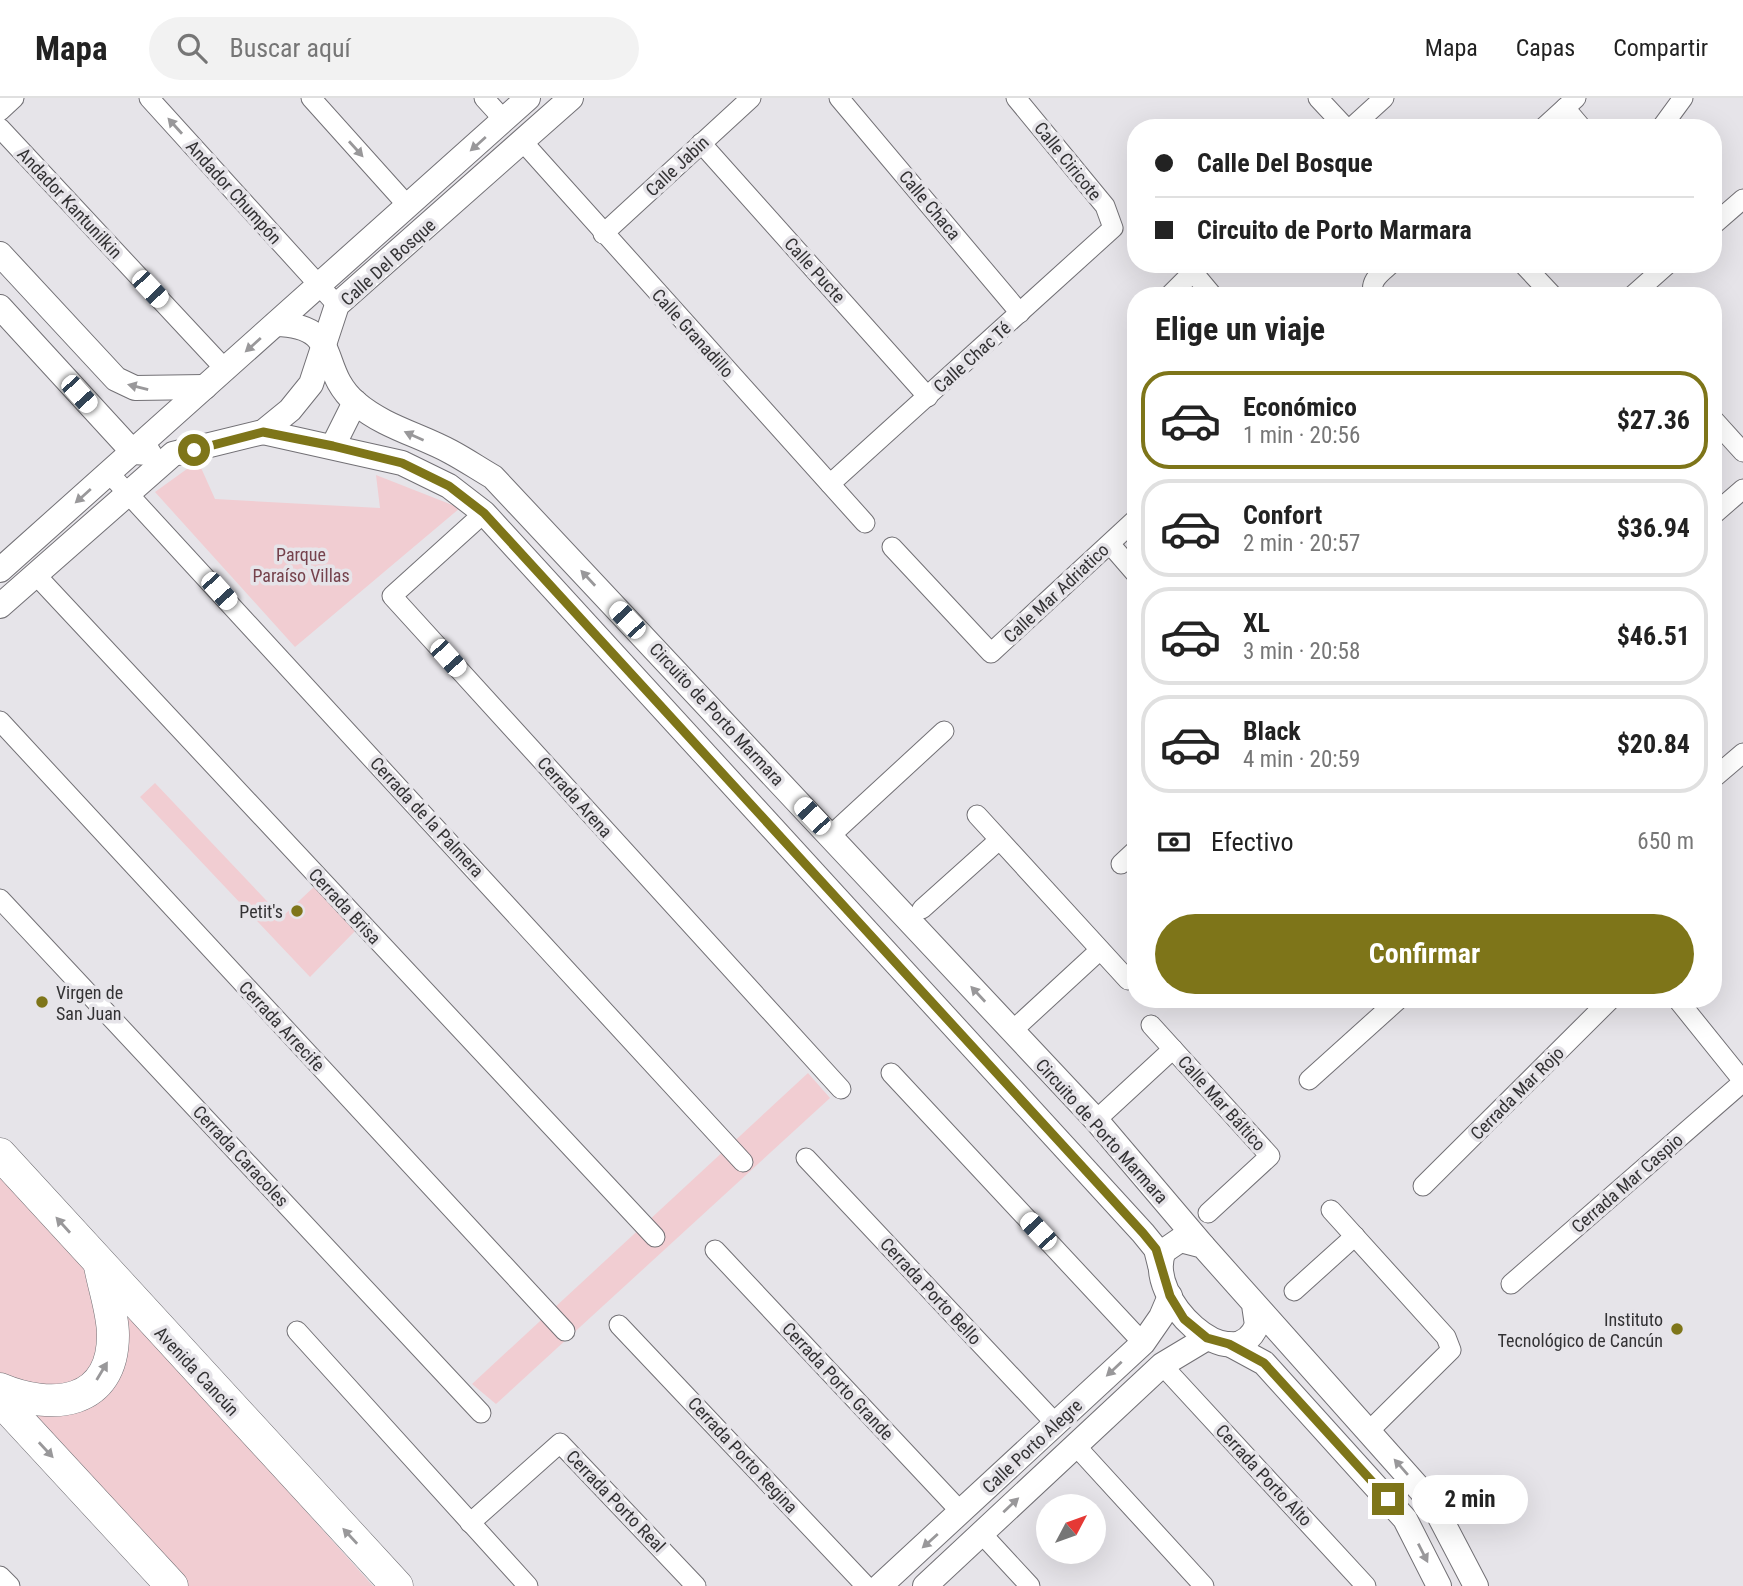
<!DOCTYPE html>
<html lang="es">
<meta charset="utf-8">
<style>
body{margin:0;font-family:"Roboto Condensed",sans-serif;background:#f2f2f2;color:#222;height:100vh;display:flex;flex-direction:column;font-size:26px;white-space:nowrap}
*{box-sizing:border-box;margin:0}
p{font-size:23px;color:#767676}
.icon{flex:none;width:38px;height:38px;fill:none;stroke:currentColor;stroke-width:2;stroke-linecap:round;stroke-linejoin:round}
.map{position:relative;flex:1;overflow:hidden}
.drawer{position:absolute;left:1127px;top:189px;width:595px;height:721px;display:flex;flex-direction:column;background:#fff;border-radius:28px;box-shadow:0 7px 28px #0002}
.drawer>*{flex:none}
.banner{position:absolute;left:1127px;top:21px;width:595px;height:154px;border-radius:28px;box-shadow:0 7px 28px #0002;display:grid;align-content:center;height:154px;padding:0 28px;background:#fff}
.needle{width:46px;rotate:49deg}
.fabs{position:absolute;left:1036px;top:1396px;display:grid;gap:14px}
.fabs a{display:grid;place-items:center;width:70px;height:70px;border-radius:50%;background:#fff;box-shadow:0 7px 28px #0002;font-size:35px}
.end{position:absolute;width:32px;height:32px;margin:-16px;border:9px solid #7e7519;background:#fff;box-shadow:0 0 0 4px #fff}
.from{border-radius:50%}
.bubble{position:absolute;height:49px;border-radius:24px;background:#fff;box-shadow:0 7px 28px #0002;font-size:23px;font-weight:700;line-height:49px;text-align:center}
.car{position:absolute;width:21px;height:42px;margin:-21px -10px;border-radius:9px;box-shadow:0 0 5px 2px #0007;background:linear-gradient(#fff 24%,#345 0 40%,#fff 0 76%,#345 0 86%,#fff 0)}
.banner b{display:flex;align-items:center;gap:24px;height:66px;font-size:26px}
.banner b+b{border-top:2px solid #e0e0e0}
.banner i{width:18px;height:18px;background:#222}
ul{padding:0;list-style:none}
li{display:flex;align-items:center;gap:21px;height:98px;margin:0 14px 10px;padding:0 14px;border:4px solid #e0e0e0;border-radius:28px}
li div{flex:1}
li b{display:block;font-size:26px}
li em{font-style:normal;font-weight:700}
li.active{border-color:#7e7519}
li>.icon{width:63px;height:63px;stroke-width:1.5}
h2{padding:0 28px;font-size:32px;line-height:84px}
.pay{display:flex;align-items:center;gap:18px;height:77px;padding:0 28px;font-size:26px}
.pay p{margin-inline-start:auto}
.button{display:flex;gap:14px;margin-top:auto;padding:14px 28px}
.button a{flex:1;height:80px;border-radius:42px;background:#7e7519;color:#fff;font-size:28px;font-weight:700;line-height:80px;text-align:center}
header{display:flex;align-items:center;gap:42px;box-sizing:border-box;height:98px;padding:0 35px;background:#fff;border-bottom:2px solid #e0e0e0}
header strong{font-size:33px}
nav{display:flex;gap:38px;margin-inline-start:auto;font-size:24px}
.search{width:490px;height:63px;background:#f2f2f2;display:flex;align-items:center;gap:18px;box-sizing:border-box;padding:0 24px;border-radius:38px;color:#767676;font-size:26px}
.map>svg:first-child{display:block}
</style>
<header>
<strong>Mapa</strong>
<div class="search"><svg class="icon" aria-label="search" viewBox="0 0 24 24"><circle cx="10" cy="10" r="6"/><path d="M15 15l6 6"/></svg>Buscar aquí</div>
<nav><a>Mapa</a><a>Capas</a><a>Compartir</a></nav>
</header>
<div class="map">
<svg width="1743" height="1488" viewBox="0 0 1743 1488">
<rect width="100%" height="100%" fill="#e6e4e9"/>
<!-- green -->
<g fill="#f1cdd2">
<polygon points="198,363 215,401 380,410 376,377 460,410 295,549 155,394"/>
<polygon points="155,685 282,819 317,786 356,832 310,879 140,699"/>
<polygon points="808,975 830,1000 496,1306 472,1286"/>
<polygon points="0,1072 373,1488 188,1488 0,1277"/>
</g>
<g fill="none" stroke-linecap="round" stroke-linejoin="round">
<defs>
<g id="minor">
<polyline points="149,0 337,207"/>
<polyline points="311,0 408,108"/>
<polyline points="484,0 504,22"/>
<polyline points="839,0 1020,215"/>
<polyline points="1318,0 1346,30"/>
<polyline points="1565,10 1582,30"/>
<polyline points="0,13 14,0"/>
<polyline points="0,30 225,271"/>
<polyline points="1351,30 1384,0"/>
<polyline points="1543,30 1576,0"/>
<polyline points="1661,30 1683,0"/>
<polyline points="523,44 865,425"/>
<polyline points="701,45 928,299"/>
<polyline points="1713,127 1743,101"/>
<polyline points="603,136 751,0"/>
<polyline points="1523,166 1553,198"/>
<polyline points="1193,174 1213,198"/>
<polyline points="1169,198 1201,166"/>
<path d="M1374 198C1368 183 1381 175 1391 166"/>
<polyline points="1632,198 1668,166"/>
<polyline points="1713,321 1743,354"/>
<polyline points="109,375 743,1064"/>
<polyline points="830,386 1113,130 1105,108 1016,0"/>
<polyline points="484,415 392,498 841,991"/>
<polyline points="1713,417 1743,391"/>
<polyline points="1110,446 1136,476"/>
<polyline points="892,449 991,555 1136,421"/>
<polyline points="35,476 655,1139"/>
<polyline points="0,623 565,1233"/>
<polyline points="1716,678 1743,655"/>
<polyline points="977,717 1128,882"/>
<polyline points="830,738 944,633"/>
<polyline points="1121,766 1136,752"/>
<polyline points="0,801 481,1315"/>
<polyline points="922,811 999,742"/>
<polyline points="1677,901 1743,983"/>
<polyline points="1151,927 1270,1058 1208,1115"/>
<polyline points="1012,933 1100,852"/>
<polyline points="891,975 1143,1245"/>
<polyline points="1309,982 1399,901"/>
<polyline points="1096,1022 1173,951"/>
<polyline points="806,1060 1056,1326"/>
<polyline points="1423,1088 1611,901"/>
<polyline points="1331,1112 1446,1239 1451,1252 1369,1333"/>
<polyline points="715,1152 961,1414"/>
<polyline points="1511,1186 1743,984"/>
<polyline points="1294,1193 1355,1138"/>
<polyline points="619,1227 866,1488"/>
<polyline points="297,1233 528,1488"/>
<polyline points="1162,1267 1366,1488"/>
<polyline points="1075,1347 1204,1488"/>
<polyline points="470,1425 560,1345 696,1488"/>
<polyline points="981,1435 1030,1488"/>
<polyline points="0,1478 10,1488"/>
</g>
<g id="tertiary">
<polyline points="0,156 116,281 135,290 205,289"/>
<polyline points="0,209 133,354 149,355"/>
<path d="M276 226C344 228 316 271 356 305 384 329 420 337 451 354 466 362 479 371 493 379L1096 1022 1203 1148"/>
<polyline points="263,334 402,365 449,388 484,415 1143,1135 1156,1151 1160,1167"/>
<polyline points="333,348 355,304"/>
<polyline points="0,472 528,0"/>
<polyline points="0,508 173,356 263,334 290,312 311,286 337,207 571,0"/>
<path d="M1254 1207 1257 1227C1234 1285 1143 1200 1164 1153L1180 1142 1203 1148 1433 1406 1476 1488"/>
<polyline points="1229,1246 1264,1265 1405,1421 1439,1488"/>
<polyline points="880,1488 1143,1245 1161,1219 1170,1198"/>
<polyline points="925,1488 1162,1267 1207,1240"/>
</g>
<g id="primary">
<polyline points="0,1056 397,1488"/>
<path d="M0 1291C52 1313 113 1307 113 1237 113 1215 104 1190 100 1168"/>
<polyline points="0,1302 172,1488"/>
</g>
</defs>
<!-- minor casing -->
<use href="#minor" stroke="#727075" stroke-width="21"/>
<!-- tertiary casing -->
<use href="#tertiary" stroke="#727075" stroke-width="26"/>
<!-- primary casing -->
<use href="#primary" stroke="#727075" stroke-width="33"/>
<!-- minor -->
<use href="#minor" stroke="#fff" stroke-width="19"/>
<!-- tertiary -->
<use href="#tertiary" stroke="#fff" stroke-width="24"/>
<!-- primary -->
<use href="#primary" stroke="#fff" stroke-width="32"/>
</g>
<!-- one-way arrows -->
<defs><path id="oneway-solid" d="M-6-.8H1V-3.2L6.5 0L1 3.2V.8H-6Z" transform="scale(1.75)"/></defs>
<g fill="#99989a">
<use href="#oneway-solid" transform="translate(175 28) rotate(-132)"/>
<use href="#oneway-solid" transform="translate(478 46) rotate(138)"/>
<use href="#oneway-solid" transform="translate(356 51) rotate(48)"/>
<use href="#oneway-solid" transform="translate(253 247) rotate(138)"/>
<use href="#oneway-solid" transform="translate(138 289) rotate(-166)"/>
<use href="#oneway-solid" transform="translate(414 338) rotate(-156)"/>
<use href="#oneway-solid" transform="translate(83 398) rotate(138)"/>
<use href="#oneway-solid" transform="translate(588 480) rotate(-133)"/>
<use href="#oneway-solid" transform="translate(978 896) rotate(-133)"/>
<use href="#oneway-solid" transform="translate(63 1127) rotate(-132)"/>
<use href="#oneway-solid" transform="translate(1114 1271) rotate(137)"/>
<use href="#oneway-solid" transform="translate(102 1273) rotate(-59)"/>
<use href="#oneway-solid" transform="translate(46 1352) rotate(47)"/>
<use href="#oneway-solid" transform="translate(1401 1369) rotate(-131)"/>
<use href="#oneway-solid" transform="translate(1011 1407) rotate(-43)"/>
<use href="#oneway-solid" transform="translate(350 1438) rotate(-133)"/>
<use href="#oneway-solid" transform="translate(930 1443) rotate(138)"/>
<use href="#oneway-solid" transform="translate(1423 1455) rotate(63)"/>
</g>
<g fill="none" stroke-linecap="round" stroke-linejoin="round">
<!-- route -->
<polyline stroke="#7e7519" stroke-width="9" points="194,352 263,334 333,348 402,365 449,388 484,415 1143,1135 1156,1151 1170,1198 1184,1221 1207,1240 1229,1246 1264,1265 1388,1401"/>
</g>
<!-- markers -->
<g fill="#7e7519" stroke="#e6e4e9" stroke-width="2.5">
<circle cx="297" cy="813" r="7"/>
<circle cx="42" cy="904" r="7"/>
<circle cx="1677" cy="1231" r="7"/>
</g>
<g text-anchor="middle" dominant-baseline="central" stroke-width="7" stroke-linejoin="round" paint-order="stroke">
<!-- street labels -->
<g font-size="18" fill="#333234" stroke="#e6e4e9">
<text transform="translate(1068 63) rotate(51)">Calle Ciricote</text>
<text transform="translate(677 68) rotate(-43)">Calle Jabin</text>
<text transform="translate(234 94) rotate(48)">Andador Chumpón</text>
<text transform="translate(70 105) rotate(47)">Andador Kantunilkin</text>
<text transform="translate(930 107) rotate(50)">Calle Chaca</text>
<text transform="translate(388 164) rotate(-42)">Calle Del Bosque</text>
<text transform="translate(815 172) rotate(48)">Calle Pucte</text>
<text transform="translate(693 235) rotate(48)">Calle Granadillo</text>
<text transform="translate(972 259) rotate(-42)">Calle Chac Té</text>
<text transform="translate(1056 495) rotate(-43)">Calle Mar Adriatico</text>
<text transform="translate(717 616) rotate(47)">Circuito de Porto Marmara</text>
<text transform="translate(575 699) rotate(48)">Cerrada Arena</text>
<text transform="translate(427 719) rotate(47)">Cerrada de la Palmera</text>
<text transform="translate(345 808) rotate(47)">Cerrada Brisa</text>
<text transform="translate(282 928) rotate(47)">Cerrada Arrecife</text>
<text transform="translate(1517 995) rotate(-45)">Cerrada Mar Rojo</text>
<text transform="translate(1222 1005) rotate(48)">Calle Mar Báltico</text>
<text transform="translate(1102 1033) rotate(48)">Circuito de Porto Marmara</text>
<text transform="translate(241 1058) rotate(47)">Cerrada Caracoles</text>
<text transform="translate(1627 1085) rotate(-41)">Cerrada Mar Caspio</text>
<text transform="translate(931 1193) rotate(47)">Cerrada Porto Bello</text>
<text transform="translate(197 1273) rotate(47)">Avenida Cancún</text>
<text transform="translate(838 1283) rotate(47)">Cerrada Porto Grande</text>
<text transform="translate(1032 1348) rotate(-43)">Calle Porto Alegre</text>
<text transform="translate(743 1357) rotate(47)">Cerrada Porto Regina</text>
<text transform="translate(1264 1377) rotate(47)">Cerrada Porto Alto</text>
<text transform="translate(616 1403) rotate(46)">Cerrada Porto Real</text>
</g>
<!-- park labels -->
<g font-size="18" fill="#75424c" stroke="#e6e4e9">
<text x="301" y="456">Parque<tspan x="301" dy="21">Paraíso Villas</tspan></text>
</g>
<!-- poi labels -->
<g font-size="18" fill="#333234" stroke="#e6e4e9" text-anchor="end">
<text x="283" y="813">Petit's</text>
<text x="56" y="894" text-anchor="start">Virgen de<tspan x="56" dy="21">San Juan</tspan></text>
<text x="1663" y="1221">Instituto<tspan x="1663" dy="21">Tecnológico de Cancún</tspan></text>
</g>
</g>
</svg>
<div class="fabs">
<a><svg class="needle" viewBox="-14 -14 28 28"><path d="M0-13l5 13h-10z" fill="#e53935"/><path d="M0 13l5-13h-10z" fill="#767676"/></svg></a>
</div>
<i class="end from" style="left:194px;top:352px"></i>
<i class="end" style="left:1388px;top:1401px"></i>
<div class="bubble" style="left:1412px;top:1377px;width:116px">2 min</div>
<i class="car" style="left:150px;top:191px;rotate:137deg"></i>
<i class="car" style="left:79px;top:296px;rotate:138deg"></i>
<i class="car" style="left:219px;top:493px;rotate:138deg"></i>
<i class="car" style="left:627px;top:522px;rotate:317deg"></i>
<i class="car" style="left:448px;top:560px;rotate:138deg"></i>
<i class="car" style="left:812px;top:718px;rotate:317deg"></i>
<i class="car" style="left:1038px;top:1133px;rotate:317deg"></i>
<div class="banner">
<b><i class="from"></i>Calle Del Bosque</b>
<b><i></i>Circuito de Porto Marmara</b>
</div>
<section class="drawer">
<h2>Elige un viaje</h2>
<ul>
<li class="active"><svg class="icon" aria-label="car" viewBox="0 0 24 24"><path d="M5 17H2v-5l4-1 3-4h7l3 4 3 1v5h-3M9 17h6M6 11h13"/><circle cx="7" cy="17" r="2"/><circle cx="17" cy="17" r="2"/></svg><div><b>Económico</b><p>1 min · 20:56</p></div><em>$27.36</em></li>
<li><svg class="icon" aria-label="car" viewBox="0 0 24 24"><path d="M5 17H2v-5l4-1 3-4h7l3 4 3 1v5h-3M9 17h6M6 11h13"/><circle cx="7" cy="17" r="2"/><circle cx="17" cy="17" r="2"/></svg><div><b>Confort</b><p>2 min · 20:57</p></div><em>$36.94</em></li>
<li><svg class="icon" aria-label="car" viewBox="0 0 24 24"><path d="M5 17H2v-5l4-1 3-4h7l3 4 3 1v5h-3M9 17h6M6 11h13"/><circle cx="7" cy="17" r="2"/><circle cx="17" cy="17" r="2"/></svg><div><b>XL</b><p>3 min · 20:58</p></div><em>$46.51</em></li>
<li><svg class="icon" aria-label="car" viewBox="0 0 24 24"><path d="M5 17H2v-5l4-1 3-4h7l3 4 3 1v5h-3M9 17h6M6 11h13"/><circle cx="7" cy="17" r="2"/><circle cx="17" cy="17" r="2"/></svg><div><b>Black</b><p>4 min · 20:59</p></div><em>$20.84</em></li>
</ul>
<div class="pay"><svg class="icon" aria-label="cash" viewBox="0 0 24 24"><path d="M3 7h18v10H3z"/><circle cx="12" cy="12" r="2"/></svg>Efectivo<p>650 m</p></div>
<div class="button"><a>Confirmar</a></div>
</section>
</div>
